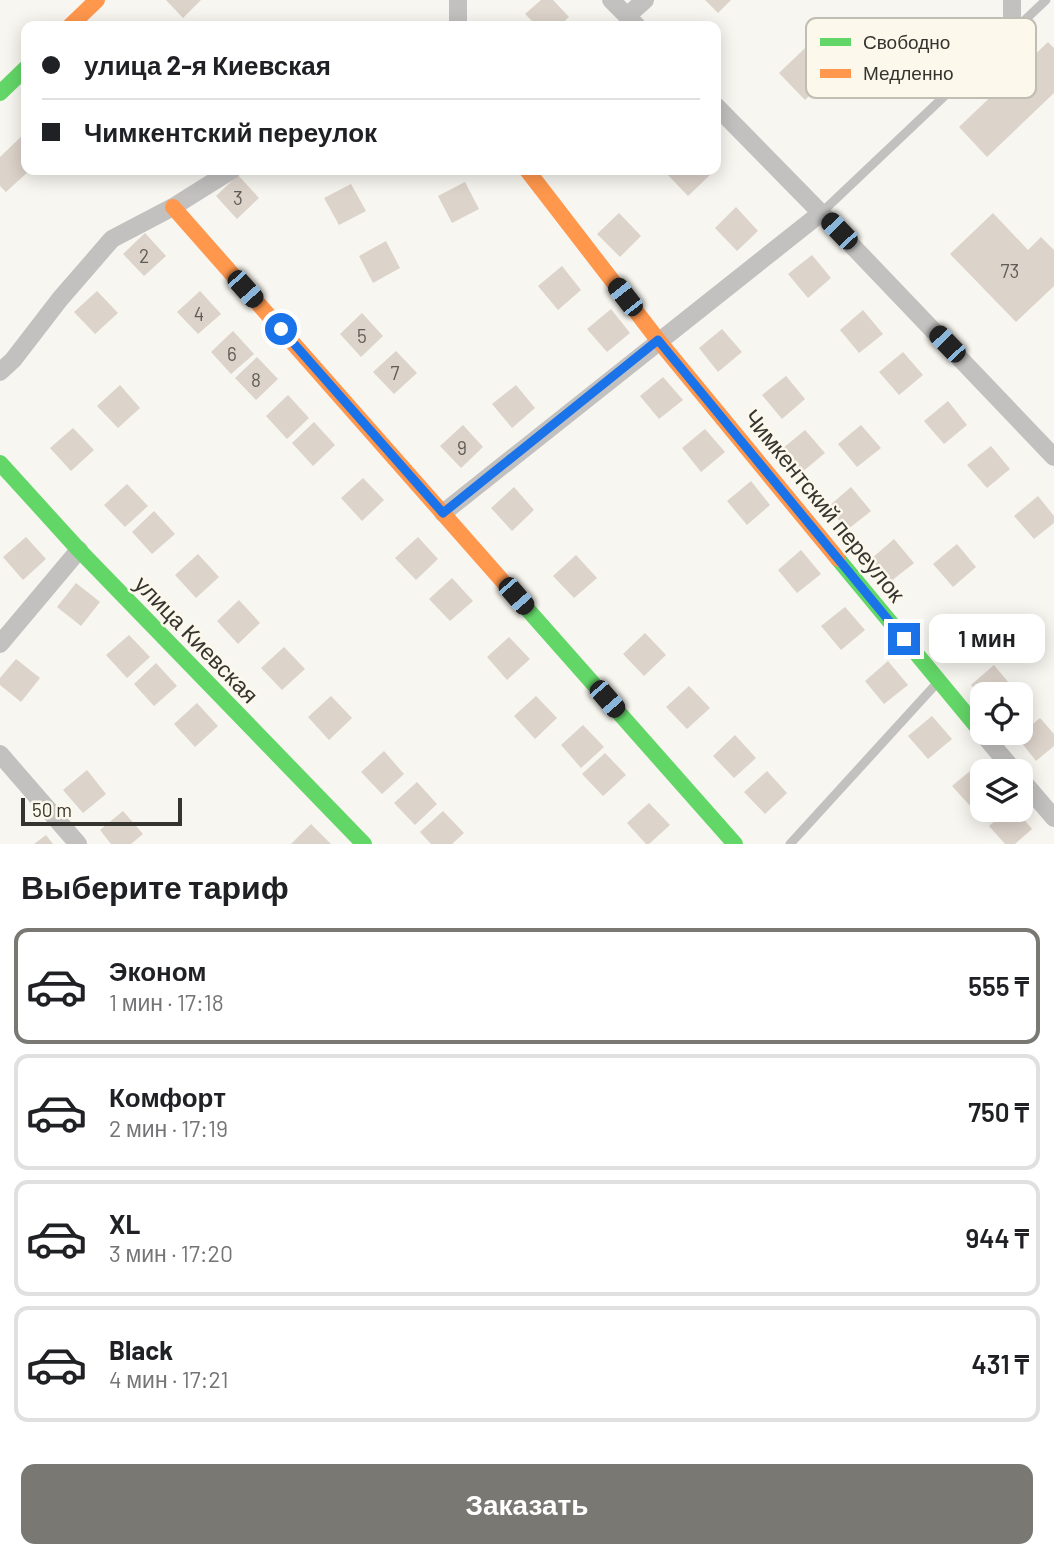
<!DOCTYPE html>
<html lang="ru">
<meta charset="utf-8">
<style>
body{margin:0;font-family:Barlow,sans-serif;background:#f6f6f6;color:#202124;height:100vh;display:flex;flex-direction:column;font-size:26px;white-space:nowrap}
*{box-sizing:border-box;margin:0}
p{font-size:23px;color:#757577}
.icon{flex:none;width:38px;height:38px;fill:none;stroke:currentColor;stroke-width:2;stroke-linecap:round;stroke-linejoin:round}
.map{position:relative;height:844px;overflow:hidden}
.panel{display:flex;flex-direction:column;background:#fff;flex:1}
.panel>*{flex:none}
.guide{position:absolute;left:21px;top:21px;width:700px;height:154px;border-radius:14px;box-shadow:0 4px 18px #0003;display:grid;align-content:center;height:154px;padding:0 21px;background:#fff}
.tools{position:absolute;left:970px;top:682px;display:grid;gap:14px}
.tools a{display:grid;place-items:center;width:63px;height:63px;border-radius:14px;background:#fff;box-shadow:0 4px 18px #0003;font-size:35px}
.scale{position:absolute;left:21px;bottom:18px;width:161px;box-sizing:border-box;padding-left:7px;border:4px solid #35342f;border-top:0;font-size:19px;line-height:24px;white-space:nowrap;color:#35342f;-webkit-text-stroke:5px #fcf8ec;paint-order:stroke}
.end{position:absolute;width:32px;height:32px;margin:-16px;border:9px solid #1a73e8;background:#fff;box-shadow:0 0 0 4px #fff}
.from{border-radius:50%}
.bubble{position:absolute;height:49px;border-radius:14px;background:#fff;box-shadow:0 4px 18px #0003;font-size:23px;font-weight:600;line-height:49px;text-align:center}
.car{position:absolute;width:21px;height:42px;margin:-21px -10px;border-radius:9px;box-shadow:0 0 5px 2px #0007;background:linear-gradient(#222 24%,#8ab4d8 0 40%,#222 0 76%,#8ab4d8 0 86%,#222 0)}
.guide b{display:flex;align-items:center;gap:24px;height:66px;font-size:26px}
.guide b+b{border-top:2px solid #e0e0e0}
.guide i{width:18px;height:18px;background:#202124}
ul{padding:0;list-style:none}
li{display:flex;align-items:center;gap:21px;height:116px;margin:0 14px 10px;padding:0 7px;border:4px solid #e0e0e0;border-radius:14px}
li div{flex:1}
li b{display:block;font-size:26px}
li em{font-style:normal;font-weight:600}
li.on{border-color:#797873}
li>.icon{width:63px;height:63px;stroke-width:1.5}
h2{padding:0 21px;font-size:32px;line-height:84px}
.action{display:flex;gap:14px;margin-top:auto;padding:14px 21px}
.action a{flex:1;height:80px;border-radius:14px;background:#797873;color:#fff;font-size:28px;font-weight:600;line-height:80px;text-align:center}
.map>svg:first-child{display:block}
</style>
<div class="map">
<svg width="1054" height="844" viewBox="0 0 1054 844">
<rect width="100%" height="100%" fill="#f8f6f0"/>
<!-- building -->
<g fill="#dcd3ca">
<polygon points="166,0 201,0 183,18"/>
<polygon points="541,0 553,0 569,17 559,26 537,26 525,14"/>
<polygon points="705,0 731,0 718,13"/>
<polygon points="827,27 853,53 805,100 779,73"/>
<polygon points="1048,42 1054,48 1054,93 987,157 959,127"/>
<polygon points="26,132 26,170 30,170 6,192 0,186 0,157"/>
<polygon points="669,170 704,170 710,175 688,196 666,173"/>
<polygon points="238,175 259,198 237,219 216,196"/>
<polygon points="465,182 479,209 452,223 438,196"/>
<polygon points="351,184 366,211 339,225 324,198"/>
<polygon points="736,207 758,231 737,251 715,228"/>
<polygon points="619,213 641,236 620,257 597,234"/>
<polygon points="993,213 1028,250 1041,237 1054,250 1054,286 1016,322 950,254"/>
<polygon points="145,233 166,256 144,276 123,254"/>
<polygon points="386,241 400,268 373,283 359,256"/>
<polygon points="812,255 831,278 808,298 788,274"/>
<polygon points="562,266 581,290 558,310 538,286"/>
<polygon points="97,291 118,313 95,334 74,312"/>
<polygon points="200,291 221,314 198,334 177,312"/>
<polygon points="611,309 630,333 607,352 587,329"/>
<polygon points="863,310 883,334 859,353 840,330"/>
<polygon points="362,313 383,336 361,357 340,334"/>
<polygon points="722,329 742,352 718,372 699,348"/>
<polygon points="233,331 254,354 231,374 211,352"/>
<polygon points="396,351 417,373 394,394 373,372"/>
<polygon points="903,352 923,375 899,395 879,372"/>
<polygon points="257,357 278,379 256,400 235,378"/>
<polygon points="786,376 805,399 782,419 762,395"/>
<polygon points="663,377 683,400 659,419 640,396"/>
<polygon points="120,385 140,408 118,428 97,406"/>
<polygon points="516,385 535,408 512,428 492,404"/>
<polygon points="288,395 309,418 287,439 266,416"/>
<polygon points="948,401 967,425 944,444 924,421"/>
<polygon points="314,422 335,445 313,466 292,443"/>
<polygon points="463,425 483,447 461,468 440,446"/>
<polygon points="861,425 881,448 857,467 838,444"/>
<polygon points="73,428 94,450 71,471 50,448"/>
<polygon points="705,429 725,452 701,472 682,448"/>
<polygon points="805,430 825,453 801,473 782,449"/>
<polygon points="991,446 1010,469 987,488 967,465"/>
<polygon points="363,478 384,500 362,521 341,498"/>
<polygon points="751,481 770,505 747,525 727,501"/>
<polygon points="127,484 148,506 125,527 104,505"/>
<polygon points="514,487 534,510 512,531 491,508"/>
<polygon points="851,487 871,511 847,530 828,507"/>
<polygon points="1038,496 1054,516 1054,523 1034,539 1014,516"/>
<polygon points="154,511 175,534 152,554 132,532"/>
<polygon points="26,537 46,559 23,580 3,557"/>
<polygon points="418,537 438,559 416,580 395,558"/>
<polygon points="894,539 914,563 890,582 871,559"/>
<polygon points="957,544 976,567 953,587 933,564"/>
<polygon points="801,550 821,574 797,593 778,570"/>
<polygon points="198,554 219,577 196,598 175,575"/>
<polygon points="576,555 597,578 574,598 553,576"/>
<polygon points="452,578 473,601 450,621 429,599"/>
<polygon points="76,583 100,602 81,626 57,607"/>
<polygon points="239,600 260,623 238,644 217,621"/>
<polygon points="845,607 865,630 841,650 821,626"/>
<polygon points="645,633 666,655 644,676 623,654"/>
<polygon points="129,635 150,657 127,678 106,655"/>
<polygon points="509,637 530,659 507,680 487,657"/>
<polygon points="284,647 305,669 282,690 261,668"/>
<polygon points="16,659 40,678 21,702 0,685 0,678"/>
<polygon points="888,661 908,685 884,704 865,681"/>
<polygon points="156,663 177,686 154,706 134,684"/>
<polygon points="994,665 1014,689 1006,695 982,695 982,698 971,685"/>
<polygon points="689,686 710,708 687,729 666,707"/>
<polygon points="331,696 352,718 329,740 308,717"/>
<polygon points="536,696 557,718 535,739 514,716"/>
<polygon points="197,703 218,726 195,747 174,724"/>
<polygon points="932,716 952,739 928,759 908,736"/>
<polygon points="1040,718 1054,734 1054,746 1036,761 1017,737"/>
<polygon points="583,725 604,747 581,768 561,745"/>
<polygon points="735,735 756,758 734,778 713,756"/>
<polygon points="384,751 404,774 382,794 361,772"/>
<polygon points="605,753 626,775 603,796 582,774"/>
<polygon points="976,766 982,773 982,801 973,809 952,786"/>
<polygon points="87,770 106,794 83,813 63,790"/>
<polygon points="767,771 787,793 765,814 744,792"/>
<polygon points="417,782 437,804 415,825 394,803"/>
<polygon points="649,803 670,825 649,844 646,844 627,823"/>
<polygon points="1007,810 1016,810 1032,829 1015,844 1005,844 989,826"/>
<polygon points="123,811 143,834 131,844 111,844 100,830"/>
<polygon points="443,811 464,833 452,844 431,844 420,832"/>
<polygon points="311,824 331,844 291,844"/>
<polygon points="46,835 53,844 34,844"/>
</g>
<g fill="none" stroke-linecap="round" stroke-linejoin="round">
<!-- lane -->
<g stroke="#c2c1c0" stroke-width="9">
<polyline points="821,213 1046,0"/>
<polyline points="790,844 937,683"/>
</g>
<!-- street -->
<g stroke="#c2c1c0" stroke-width="18">
<polyline points="458,0 458,26"/>
<polyline points="611,0 637,26"/>
<polyline points="627,16 645,0"/>
<polyline points="1012,33 1012,0"/>
<polyline points="716,106 821,213 1054,457"/>
<polyline points="0,372 13,360 60,299 112,239 173,207 232,170"/>
<polyline points="443,513 821,213"/>
<polyline points="0,644 79,550"/>
<polyline points="982,733 1015,772"/>
<polyline points="0,754 78,844"/>
<polyline points="1020,778 1054,818"/>
</g>
<!-- fast -->
<g stroke="#63d668" stroke-width="16">
<polyline points="0,93 26,68"/>
<polyline points="0,463 79,550 364,844"/>
<polyline points="838,559 982,733"/>
<polyline points="521,602 735,844"/>
</g>
<!-- slow -->
<g stroke="#ff974d" stroke-width="16">
<polyline points="70,26 97,0"/>
<polyline points="527,170 658,340 838,559"/>
<polyline points="173,207 521,602"/>
</g>
</g>
<g fill="none" stroke-linecap="round" stroke-linejoin="round">
<!-- route -->
<polyline stroke="#1a73e8" stroke-width="9" points="281,329 443,513 658,340 904,639"/>
</g>
<g text-anchor="middle" dominant-baseline="central" stroke-width="5" stroke-linejoin="round" paint-order="stroke">
<!-- number labels -->
<g font-size="19" fill="#5f5c56">
<text x="238" y="197">3</text>
<text x="144" y="255">2</text>
<text x="1010" y="270">73</text>
<text x="199" y="313">4</text>
<text x="362" y="335">5</text>
<text x="232" y="353">6</text>
<text x="395" y="372">7</text>
<text x="256" y="379">8</text>
<text x="462" y="447">9</text>
</g>
<!-- street labels -->
<g font-size="23" fill="#35342f" stroke="#fcf8ec">
<text transform="translate(825 505) rotate(51)">Чимкентский переулок</text>
<text transform="translate(197 639) rotate(46)">улица Киевская</text>
</g>
</g>
<!-- legend -->
<rect x="806" y="18" width="230" height="80" rx="10" fill="#fcf8ec" stroke="#c0bdb3" stroke-width="2"/>
<rect x="820" y="38" width="31" height="8" fill="#63d668"/>
<rect x="820" y="69" width="31" height="9" fill="#ff974d"/>
<g font-size="19" fill="#35342f">
<text x="863" y="49">Свободно</text>
<text x="863" y="80">Медленно</text>
</g>
</svg>
<div class="tools">
<a><svg class="icon" aria-label="locate" viewBox="0 0 24 24"><circle cx="12" cy="12" r="6"/><path d="M12 2v4M12 18v4M2 12h4M18 12h4"/></svg></a>
<a><svg class="icon" aria-label="layers" viewBox="0 0 24 24"><path d="M12 4l9 5-9 5-9-5zM3 14l9 5 9-5"/></svg></a>
</div>
<div class="scale">50 m</div>
<i class="end from" style="left:281px;top:329px"></i>
<i class="end" style="left:904px;top:639px"></i>
<div class="bubble" style="left:929px;top:614px;width:116px">1 мин</div>
<i class="car" style="left:839px;top:231px;rotate:316deg"></i>
<i class="car" style="left:245px;top:289px;rotate:138deg"></i>
<i class="car" style="left:625px;top:297px;rotate:322deg"></i>
<i class="car" style="left:947px;top:344px;rotate:316deg"></i>
<i class="car" style="left:516px;top:596px;rotate:139deg"></i>
<i class="car" style="left:607px;top:699px;rotate:139deg"></i>
<div class="guide">
<b><i class="from"></i>улица 2-я Киевская</b>
<b><i></i>Чимкентский переулок</b>
</div>
</div>
<section class="panel">
<h2>Выберите тариф</h2>
<ul>
<li class="on"><svg class="icon" aria-label="car" viewBox="0 0 24 24"><path d="M5 17H2v-5l4-1 3-4h7l3 4 3 1v5h-3M9 17h6M6 11h13"/><circle cx="7" cy="17" r="2"/><circle cx="17" cy="17" r="2"/></svg><div><b>Эконом</b><p>1 мин · 17:18</p></div><em>555 ₸</em></li>
<li><svg class="icon" aria-label="car" viewBox="0 0 24 24"><path d="M5 17H2v-5l4-1 3-4h7l3 4 3 1v5h-3M9 17h6M6 11h13"/><circle cx="7" cy="17" r="2"/><circle cx="17" cy="17" r="2"/></svg><div><b>Комфорт</b><p>2 мин · 17:19</p></div><em>750 ₸</em></li>
<li><svg class="icon" aria-label="car" viewBox="0 0 24 24"><path d="M5 17H2v-5l4-1 3-4h7l3 4 3 1v5h-3M9 17h6M6 11h13"/><circle cx="7" cy="17" r="2"/><circle cx="17" cy="17" r="2"/></svg><div><b>XL</b><p>3 мин · 17:20</p></div><em>944 ₸</em></li>
<li><svg class="icon" aria-label="car" viewBox="0 0 24 24"><path d="M5 17H2v-5l4-1 3-4h7l3 4 3 1v5h-3M9 17h6M6 11h13"/><circle cx="7" cy="17" r="2"/><circle cx="17" cy="17" r="2"/></svg><div><b>Black</b><p>4 мин · 17:21</p></div><em>431 ₸</em></li>
</ul>
<div class="action"><a>Заказать</a></div>
</section>
